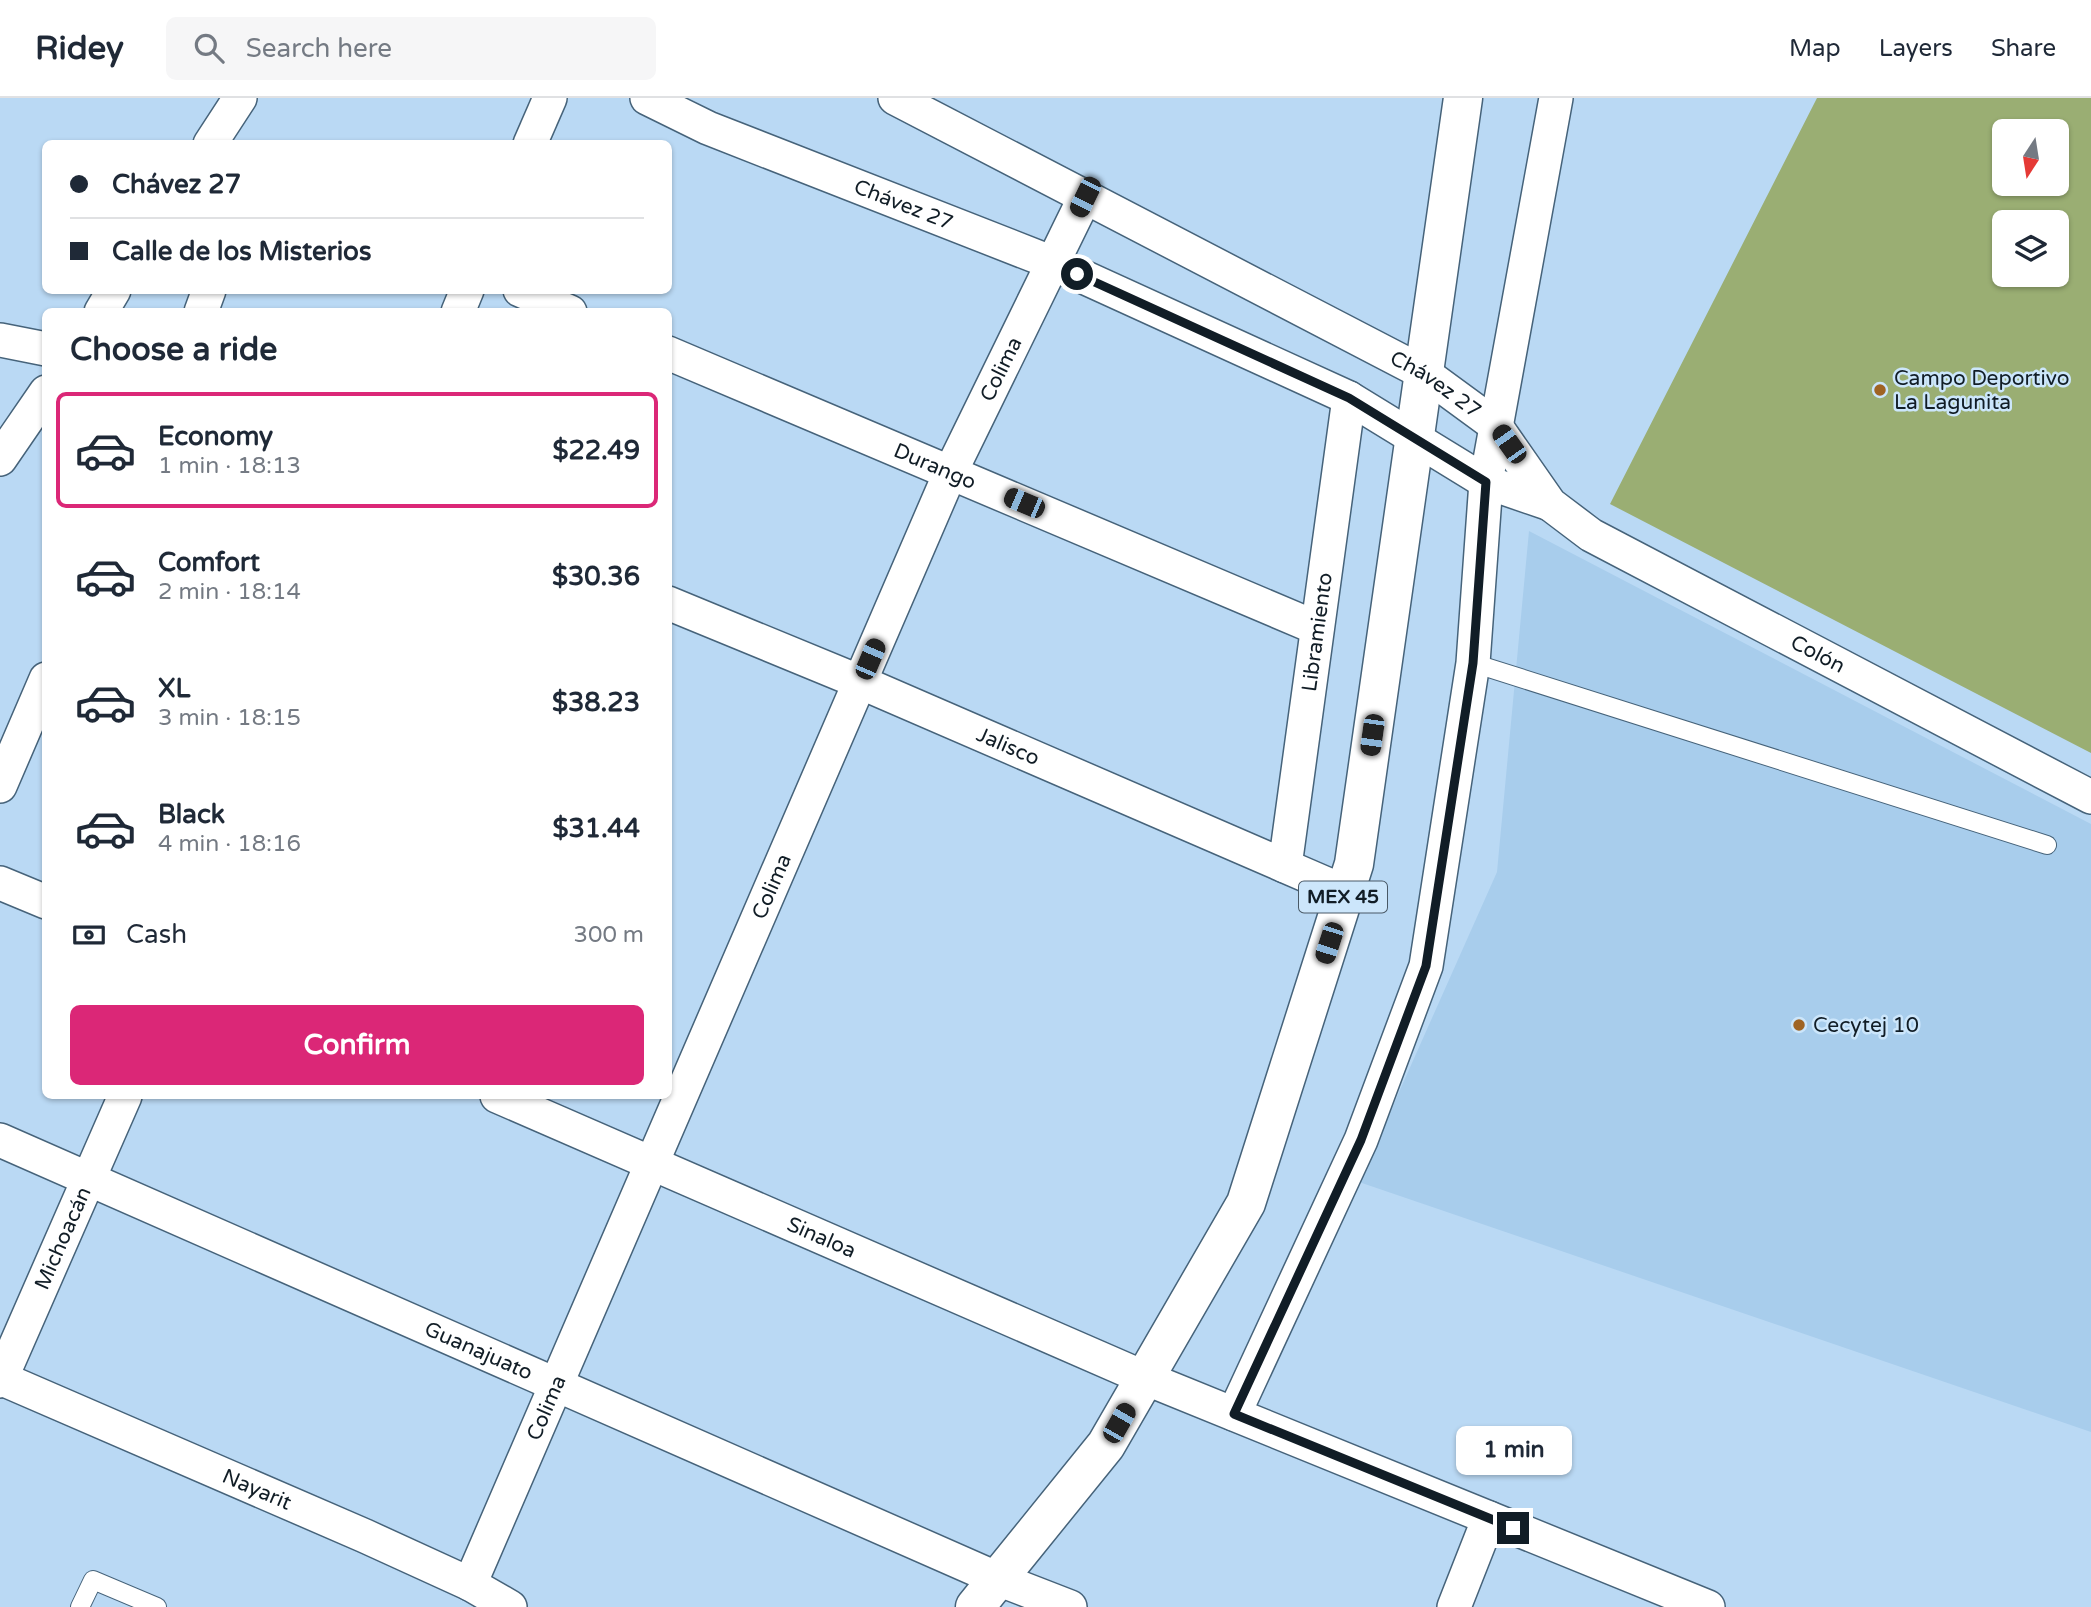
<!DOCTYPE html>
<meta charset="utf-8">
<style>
body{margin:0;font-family:"Varela Round",sans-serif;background:#f6f6f7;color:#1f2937;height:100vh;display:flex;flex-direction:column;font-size:26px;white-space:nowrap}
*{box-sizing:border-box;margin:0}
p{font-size:23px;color:#747a83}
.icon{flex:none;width:38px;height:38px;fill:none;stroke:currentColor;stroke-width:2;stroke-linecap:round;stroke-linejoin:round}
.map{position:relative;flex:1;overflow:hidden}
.drawer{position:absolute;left:42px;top:210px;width:630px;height:791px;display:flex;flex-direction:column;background:#fff;border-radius:10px;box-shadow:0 2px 5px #0004}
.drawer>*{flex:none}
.guide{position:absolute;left:42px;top:42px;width:630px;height:154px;border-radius:10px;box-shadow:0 2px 5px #0004;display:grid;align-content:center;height:154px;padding:0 28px;background:#fff}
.needle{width:46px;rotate:192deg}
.buttons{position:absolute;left:1992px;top:21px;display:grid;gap:14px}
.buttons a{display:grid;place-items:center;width:77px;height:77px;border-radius:10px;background:#fff;box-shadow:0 2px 5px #0004;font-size:35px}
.end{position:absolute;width:32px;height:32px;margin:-16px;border:9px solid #111d26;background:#fff;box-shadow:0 0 0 4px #fff}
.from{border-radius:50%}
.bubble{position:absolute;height:49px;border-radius:10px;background:#fff;box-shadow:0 2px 5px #0004;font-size:23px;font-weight:700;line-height:49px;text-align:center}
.car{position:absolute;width:21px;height:42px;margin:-21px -10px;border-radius:9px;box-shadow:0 0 5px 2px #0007;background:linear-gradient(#222 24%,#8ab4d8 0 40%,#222 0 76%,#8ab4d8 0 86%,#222 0)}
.guide b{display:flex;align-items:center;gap:24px;height:66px;font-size:26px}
.guide b+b{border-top:2px solid #e0e1e3}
.guide i{width:18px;height:18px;background:#1f2937}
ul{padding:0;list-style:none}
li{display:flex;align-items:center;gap:21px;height:116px;margin:0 14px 10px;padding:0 14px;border:4px solid transparent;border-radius:10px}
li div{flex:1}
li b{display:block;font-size:26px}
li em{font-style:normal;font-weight:700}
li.selected{border-color:#db2777}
li>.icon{width:63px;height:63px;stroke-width:1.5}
h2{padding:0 28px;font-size:32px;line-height:84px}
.pay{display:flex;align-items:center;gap:18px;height:77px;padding:0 28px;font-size:26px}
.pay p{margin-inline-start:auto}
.primary-button{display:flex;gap:14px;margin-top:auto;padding:14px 28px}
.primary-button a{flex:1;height:80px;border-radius:10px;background:#db2777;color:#fff;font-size:28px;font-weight:700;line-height:80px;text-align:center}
header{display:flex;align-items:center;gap:42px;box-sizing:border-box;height:98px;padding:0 35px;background:#fff;border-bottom:2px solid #e0e1e3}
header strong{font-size:33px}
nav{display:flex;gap:38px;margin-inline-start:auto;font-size:24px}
.search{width:490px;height:63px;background:#f6f6f7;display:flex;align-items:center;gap:18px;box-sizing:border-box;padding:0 24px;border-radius:10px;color:#747a83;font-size:26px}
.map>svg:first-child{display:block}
</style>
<header>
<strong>Ridey</strong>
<div class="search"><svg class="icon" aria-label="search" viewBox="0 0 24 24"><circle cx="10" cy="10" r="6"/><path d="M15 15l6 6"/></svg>Search here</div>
<nav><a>Map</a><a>Layers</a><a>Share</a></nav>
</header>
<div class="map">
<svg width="2091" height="1509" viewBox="0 0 2091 1509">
<rect width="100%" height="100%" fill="#bad9f4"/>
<!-- built -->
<polygon fill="#a8cdec" points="1529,433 2091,726 2091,1334 1359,1084 1497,774"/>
<!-- green -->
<path fill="#9aae73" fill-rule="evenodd" d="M1817 0H2091V655L1610 406ZM2004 33H2056V86H2004ZM2004 124H2056V177H2004Z"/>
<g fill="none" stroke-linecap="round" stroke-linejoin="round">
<defs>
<g id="service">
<polyline points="1473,565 2047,747"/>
<polyline points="80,1509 93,1482 157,1509"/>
</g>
<g id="minor">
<path id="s1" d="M647 0 708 30 1053 165 1349 300 1486 384 1550 406"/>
<path id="s2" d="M895 0 1424 275 1495 327 1550 406 1591 437 2091 699"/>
<polyline points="210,46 240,0"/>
<polyline points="530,46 550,0"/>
<polyline points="520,192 570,214"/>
<polyline points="101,214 114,192"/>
<polyline points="201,214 209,192"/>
<polyline points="458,214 467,192"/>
<polyline points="0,242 46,251"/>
<path id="s3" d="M668 255 1317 530"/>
<polyline points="0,361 46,294"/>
<path id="s4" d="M668 505 860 584 1345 794"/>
<polyline points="0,688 46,581"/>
<path id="s5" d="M1285 768 1349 300"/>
<polyline points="0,785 46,804"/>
<path id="s6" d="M497 998 1145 1280 1708 1509"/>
<path id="s7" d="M0 1042 998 1481 1070 1509"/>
<path id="s8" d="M0 1280 365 1438 470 1486 510 1509"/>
<path id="s9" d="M0 1283 125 998"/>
<polyline points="1234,1316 1361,1042 1426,868 1473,565 1486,384 1556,0"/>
<path id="s10" d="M470 1486 951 373 1085 99"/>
<polyline points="1454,1509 1489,1420"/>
</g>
<polyline id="primary" points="975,1509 1106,1347 1246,1105 1354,766 1463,0"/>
</defs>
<!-- service casing -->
<use href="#service" stroke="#46637a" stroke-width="20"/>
<!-- minor casing -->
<use href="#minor" stroke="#46637a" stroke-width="36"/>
<!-- primary casing -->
<use href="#primary" stroke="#46637a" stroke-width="41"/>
<!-- service -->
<use href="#service" stroke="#fff" stroke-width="18"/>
<!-- minor -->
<use href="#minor" stroke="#fff" stroke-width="33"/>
<!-- primary -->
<use href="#primary" stroke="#fff" stroke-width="38"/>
</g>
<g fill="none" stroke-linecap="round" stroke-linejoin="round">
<!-- route -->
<polyline stroke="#111d26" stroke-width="9" points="1077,176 1349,300 1486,384 1473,565 1426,868 1361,1042 1234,1316 1513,1430"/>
</g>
<!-- markers -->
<g fill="#9f6424" stroke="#cce6fb" stroke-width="2.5">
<circle cx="1880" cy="292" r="7"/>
<circle cx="1799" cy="927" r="7"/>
</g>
<g text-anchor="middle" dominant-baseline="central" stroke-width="5" stroke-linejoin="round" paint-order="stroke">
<!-- shield labels -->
<rect fill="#cce6fb" stroke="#495966" stroke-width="2" x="1299" y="783.5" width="88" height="31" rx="5"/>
<g font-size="19" font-weight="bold" fill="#111d26">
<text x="1343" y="799">MEX 45</text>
</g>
<!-- street labels -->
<g font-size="21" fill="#111d26" stroke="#cce6fb">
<text stroke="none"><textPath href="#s1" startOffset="278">Chávez 27</textPath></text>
<text stroke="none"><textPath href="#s10" startOffset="1326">Colima</textPath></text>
<text stroke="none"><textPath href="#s2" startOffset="612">Chávez 27</textPath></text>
<text stroke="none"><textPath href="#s3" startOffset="290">Durango</textPath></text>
<text stroke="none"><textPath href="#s5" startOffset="236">Libramiento</textPath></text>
<text stroke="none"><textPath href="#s2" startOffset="1088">Colón</textPath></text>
<text stroke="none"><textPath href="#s4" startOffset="369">Jalisco</textPath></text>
<text stroke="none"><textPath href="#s10" startOffset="760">Colima</textPath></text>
<text stroke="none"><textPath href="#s6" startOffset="354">Sinaloa</textPath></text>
<text stroke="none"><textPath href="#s9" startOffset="156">Michoacán</textPath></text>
<text stroke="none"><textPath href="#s7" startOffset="523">Guanajuato</textPath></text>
<text stroke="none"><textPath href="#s10" startOffset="192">Colima</textPath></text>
<text stroke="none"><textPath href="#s8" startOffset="280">Nayarit</textPath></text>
</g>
<!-- poi labels -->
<g font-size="21" fill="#111d26" stroke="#cce6fb" text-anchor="start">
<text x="1894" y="280">Campo Deportivo<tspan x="1894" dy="24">La Lagunita</tspan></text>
<text x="1813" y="927">Cecytej 10</text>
</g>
</g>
</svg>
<div class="buttons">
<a><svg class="needle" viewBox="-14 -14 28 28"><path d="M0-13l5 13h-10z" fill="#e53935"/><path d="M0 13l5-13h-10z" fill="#747a83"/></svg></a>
<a><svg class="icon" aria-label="layers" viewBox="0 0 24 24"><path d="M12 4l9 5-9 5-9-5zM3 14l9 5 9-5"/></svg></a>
</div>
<i class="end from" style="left:1077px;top:176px"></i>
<i class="end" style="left:1513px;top:1430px"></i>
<div class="bubble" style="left:1456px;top:1328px;width:116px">1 min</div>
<i class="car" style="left:1085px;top:99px;rotate:206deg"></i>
<i class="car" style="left:1509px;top:346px;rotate:325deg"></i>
<i class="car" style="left:1024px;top:405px;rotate:293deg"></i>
<i class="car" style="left:870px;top:561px;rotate:23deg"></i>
<i class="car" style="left:1372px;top:637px;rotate:188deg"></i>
<i class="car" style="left:1329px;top:845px;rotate:198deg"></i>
<i class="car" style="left:1119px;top:1325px;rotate:30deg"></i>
<div class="guide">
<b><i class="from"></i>Chávez 27</b>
<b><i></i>Calle de los Misterios</b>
</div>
<section class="drawer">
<h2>Choose a ride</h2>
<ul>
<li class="selected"><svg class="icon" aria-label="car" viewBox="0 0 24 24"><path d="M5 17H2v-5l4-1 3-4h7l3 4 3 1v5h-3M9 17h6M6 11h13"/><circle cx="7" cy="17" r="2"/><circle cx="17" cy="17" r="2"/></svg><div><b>Economy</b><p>1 min · 18:13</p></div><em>$22.49</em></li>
<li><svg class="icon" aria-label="car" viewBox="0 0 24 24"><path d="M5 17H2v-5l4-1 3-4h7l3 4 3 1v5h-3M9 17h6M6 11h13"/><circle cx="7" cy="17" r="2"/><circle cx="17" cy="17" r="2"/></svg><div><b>Comfort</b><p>2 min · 18:14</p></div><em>$30.36</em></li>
<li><svg class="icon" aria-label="car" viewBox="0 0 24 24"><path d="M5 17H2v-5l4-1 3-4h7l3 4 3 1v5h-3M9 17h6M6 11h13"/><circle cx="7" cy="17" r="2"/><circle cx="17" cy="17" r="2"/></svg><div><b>XL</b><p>3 min · 18:15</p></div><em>$38.23</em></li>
<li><svg class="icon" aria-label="car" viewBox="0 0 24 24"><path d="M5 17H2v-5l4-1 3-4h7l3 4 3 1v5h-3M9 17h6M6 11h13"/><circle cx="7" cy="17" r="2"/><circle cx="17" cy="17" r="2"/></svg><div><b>Black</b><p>4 min · 18:16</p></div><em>$31.44</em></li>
</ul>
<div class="pay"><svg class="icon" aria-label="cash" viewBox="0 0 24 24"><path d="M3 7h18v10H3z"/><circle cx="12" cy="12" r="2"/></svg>Cash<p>300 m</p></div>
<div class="primary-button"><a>Confirm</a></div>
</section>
</div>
